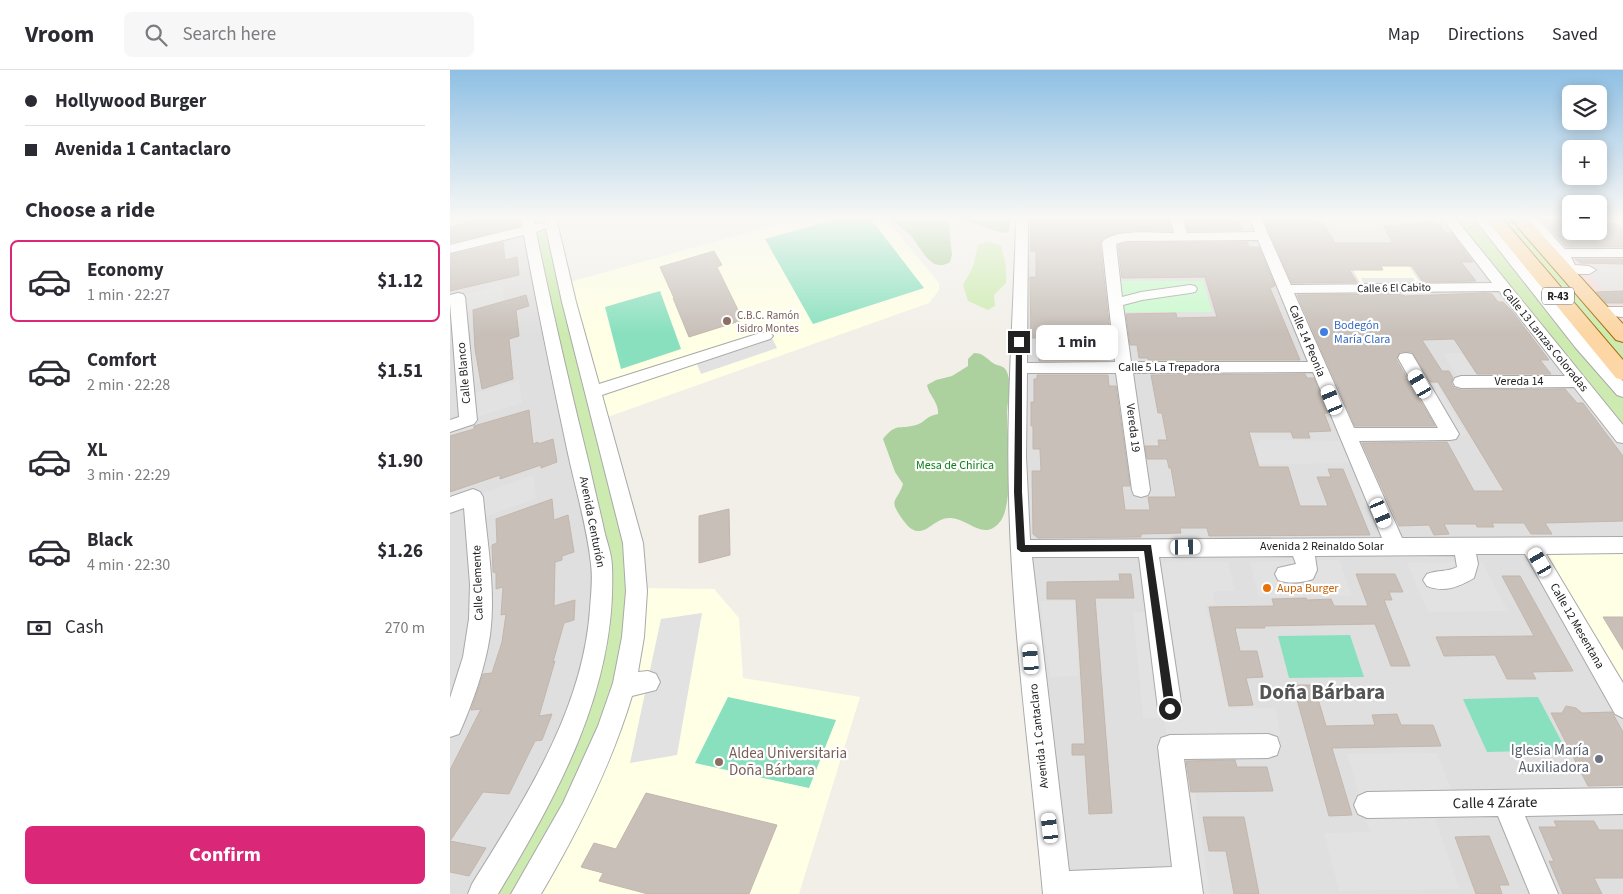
<!DOCTYPE html>
<meta charset="utf-8">
<style>
body{margin:0;font-family:"Source Sans 3",sans-serif;background:#f7f7f7;color:#2b2b33;height:100vh;display:flex;flex-direction:column;font-size:19px;white-space:nowrap}
*{box-sizing:border-box;margin:0}
p{font-size:16px;color:#7c7c81}
.icon{flex:none;width:28px;height:28px;fill:none;stroke:currentColor;stroke-width:2;stroke-linecap:round;stroke-linejoin:round}
.map{position:relative;flex:1;overflow:hidden}
.panel{display:flex;flex-direction:column;background:#fff;width:450px}
.panel>*{flex:none}
.banner{display:grid;align-content:center;height:110px;padding:0 25px;background:#fff}
.controls{position:absolute;left:1112px;top:15px;display:grid;gap:10px}
.controls a{display:grid;place-items:center;width:45px;height:45px;border-radius:8px;background:#fff;box-shadow:0 2px 12px #0003;font-size:25px}
.end{position:absolute;width:22px;height:22px;margin:-11px;border:6px solid #222;background:#fff;box-shadow:0 0 0 2px #fff}
.from{border-radius:50%}
.bubble{position:absolute;height:35px;border-radius:8px;background:#fff;box-shadow:0 2px 12px #0003;font-size:16px;font-weight:700;line-height:35px;text-align:center}
.car{position:absolute;width:15px;height:30px;margin:-15px -8px;border-radius:6px;box-shadow:0 0 4px 1px #0007;background:linear-gradient(#fff 24%,#345 0 40%,#fff 0 76%,#345 0 86%,#fff 0)}
.banner b{display:flex;align-items:center;gap:18px;height:48px;font-size:19px}
.banner b+b{border-top:1px solid #e1e1e2}
.banner i{width:12px;height:12px;background:#2b2b33}
ul{padding:0;list-style:none}
li{display:flex;align-items:center;gap:15px;height:82px;margin:0 10px 8px;padding:0 15px;border:2px solid transparent;border-radius:8px}
li div{flex:1}
li b{display:block;font-size:19px}
li em{font-style:normal;font-weight:700}
li.active{border-color:#db2777}
li>.icon{width:45px;height:45px;stroke-width:1.5}
h2{padding:0 25px;font-size:22px;line-height:60px}
.pay{display:flex;align-items:center;gap:12px;height:55px;padding:0 25px;font-size:19px}
.pay p{margin-inline-start:auto}
.button{display:flex;gap:10px;margin-top:auto;padding:10px 25px}
.button a{flex:1;height:58px;border-radius:8px;background:#db2777;color:#fff;font-size:20px;font-weight:700;line-height:58px;text-align:center}
header{display:flex;align-items:center;gap:30px;box-sizing:border-box;height:70px;padding:0 25px;background:#fff;border-bottom:1px solid #e1e1e2}
header strong{font-size:24px}
nav{display:flex;gap:28px;margin-inline-start:auto;font-size:18px}
.search{width:350px;height:45px;background:#f7f7f7;display:flex;align-items:center;gap:12px;box-sizing:border-box;padding:0 18px;border-radius:8px;color:#7c7c81;font-size:19px}
main{display:flex;flex:1;min-height:0}
.map>svg:first-child{display:block}
</style>
<header>
<strong>Vroom</strong>
<div class="search"><svg class="icon" aria-label="search" viewBox="0 0 24 24"><circle cx="10" cy="10" r="6"/><path d="M15 15l6 6"/></svg>Search here</div>
<nav><a>Map</a><a>Directions</a><a>Saved</a></nav>
</header>
<main>
<section class="panel">
<div class="banner">
<b><i class="from"></i>Hollywood Burger</b>
<b><i></i>Avenida 1 Cantaclaro</b>
</div>
<h2>Choose a ride</h2>
<ul>
<li class="active"><svg class="icon" aria-label="car" viewBox="0 0 24 24"><path d="M5 17H2v-5l4-1 3-4h7l3 4 3 1v5h-3M9 17h6M6 11h13"/><circle cx="7" cy="17" r="2"/><circle cx="17" cy="17" r="2"/></svg><div><b>Economy</b><p>1 min · 22:27</p></div><em>$1.12</em></li>
<li><svg class="icon" aria-label="car" viewBox="0 0 24 24"><path d="M5 17H2v-5l4-1 3-4h7l3 4 3 1v5h-3M9 17h6M6 11h13"/><circle cx="7" cy="17" r="2"/><circle cx="17" cy="17" r="2"/></svg><div><b>Comfort</b><p>2 min · 22:28</p></div><em>$1.51</em></li>
<li><svg class="icon" aria-label="car" viewBox="0 0 24 24"><path d="M5 17H2v-5l4-1 3-4h7l3 4 3 1v5h-3M9 17h6M6 11h13"/><circle cx="7" cy="17" r="2"/><circle cx="17" cy="17" r="2"/></svg><div><b>XL</b><p>3 min · 22:29</p></div><em>$1.90</em></li>
<li><svg class="icon" aria-label="car" viewBox="0 0 24 24"><path d="M5 17H2v-5l4-1 3-4h7l3 4 3 1v5h-3M9 17h6M6 11h13"/><circle cx="7" cy="17" r="2"/><circle cx="17" cy="17" r="2"/></svg><div><b>Black</b><p>4 min · 22:30</p></div><em>$1.26</em></li>
</ul>
<div class="pay"><svg class="icon" aria-label="cash" viewBox="0 0 24 24"><path d="M3 7h18v10H3z"/><circle cx="12" cy="12" r="2"/></svg>Cash<p>270 m</p></div>
<div class="button"><a>Confirm</a></div>
</section>
<div class="map">
<svg width="1173" height="824" viewBox="0 0 1173 824">
<rect width="100%" height="100%" fill="#f2efe9"/>
<!-- residential -->
<g fill="#e0dfdf">
<polygon points="0,148 77,148 146,465 145,589 32,824 0,824"/>
<polygon points="572,148 1030,148 1173,321 1173,824 607,824 576,537"/>
</g>
<!-- commercial -->
<polygon fill="#f2dad9" points="1173,183 1173,266 1113,185"/>
<!-- education -->
<g fill="#ffffe5">
<polygon points="350,148 435,148 489,213 489,220 479,233 152,349 116,213"/>
<polygon points="888,173 944,173 973,217 913,218"/>
<polygon points="1173,475 1173,636 1081,476"/>
<polygon points="189,518 264,519 289,548 293,608 410,627 349,824 77,824"/>
</g>
<!-- grass -->
<g fill="#cdebb0">
<polygon points="77,148 100,148 175,437 180,588 75,824 32,824 103,703 153,523"/>
<polygon points="998,148 1080,148 1173,266 1173,366"/>
<path d="M539 172 551 176C555 190 557 199 556 213L544 225 545 236 538 240 518 231 513 215 523 197 528 175Z"/>
</g>
<!-- forest -->
<g fill="#add19e">
<path d="M441 148H498L502 185 500 192C481 204 471 178 462 167 456 160 447 156 441 148Z"/>
<polygon points="513,148 561,148 559,161 553,163 518,152"/>
<path d="M524 283C533 283 536 288 543 293 547 296 553 295 556 300 563 313 558 328 557 341 557 365 565 437 549 453 533 471 519 449 501 448 482 446 472 477 453 450 437 428 447 433 453 414L445 402 433 369C447 352 448 360 466 355 474 353 476 346 488 344 489 332 479 326 477 315L486 310 502 306 518 296V289Z"/>
</g>
<!-- park -->
<polygon fill="#c8facc" points="663,211 753,211 762,242 667,242"/>
<!-- pitch -->
<g fill="#88e0be">
<polygon points="391,148 420,148 474,218 363,254 315,169"/>
<polygon points="210,221 231,279 171,299 155,237"/>
<polygon points="900,565 914,607 839,608 828,566"/>
<polygon points="278,627 386,650 359,718 245,693"/>
<polygon points="1088,627 1116,680 1037,682 1013,629"/>
</g>
<!-- parking -->
<g fill="#e2e2e2">
<polygon points="883,148 963,148 966,153 886,154"/>
<polygon points="1129,195 1173,195 1173,220 1155,221"/>
<polygon points="911,208 963,208 969,217 916,218"/>
<polygon points="52,215 55,230 9,243 8,227"/>
<polygon points="318,260 327,278 251,304 243,285"/>
<polygon points="993,283 1012,283 1031,312 1011,312"/>
<polygon points="69,310 72,333 18,350 16,326"/>
<polygon points="970,314 987,314 1017,365 1000,364"/>
<polygon points="810,370 900,371 910,393 808,394 804,381"/>
<polygon points="83,405 86,428 25,451 23,427"/>
<polygon points="889,490 902,526 809,527 800,492"/>
<polygon points="707,492 778,492 785,521 763,521 765,535 756,535 778,638 825,638 831,666 717,668 714,648 693,648 683,542 714,543"/>
<polygon points="1032,492 1058,541 978,542 957,493"/>
<polygon points="590,531 625,531 629,606 600,607"/>
<polygon points="252,543 227,685 180,693 211,549"/>
<polygon points="987,683 1007,734 980,735 1010,819 889,821 874,763 920,762 897,684"/>
<polygon points="718,723 745,723 760,824 730,824"/>
</g>
<!-- building -->
<g fill="#c7bfb8" stroke="#c4b6ab">
<polygon points="22,148 69,148 70,156 0,173 0,157 22,152"/>
<polygon points="580,148 718,148 722,161 675,161 657,166 650,172 663,290 589,291 588,268 581,268 580,207 586,207 586,181 581,181"/>
<polygon points="734,148 787,148 792,160 738,161"/>
<polygon points="815,148 865,148 867,152 873,152 885,173 943,173 933,156 984,152 986,155 990,155 996,163 1001,162 1023,192 1011,192 1026,211 973,212 962,196 931,196 933,200 899,200 907,212 842,213 815,153 817,153"/>
<polygon points="1090,148 1121,148 1121,161 1149,161 1149,153 1166,153 1173,159 1173,177 1116,177"/>
<polygon points="53,172 55,190 67,187 69,205 0,221 0,185"/>
<polygon points="797,172 799,177 809,177 825,216 820,218 850,290 698,290 698,288 689,288 687,275 680,275 676,244 726,243 727,248 767,247 755,207 672,208 668,175 676,173"/>
<polygon points="264,181 272,195 267,197 293,250 239,267 223,228 224,228 210,197"/>
<polygon points="1125,189 1173,189 1173,194 1130,193"/>
<polygon points="1173,221 1173,233 1156,233 1146,222"/>
<polygon points="1035,223 1042,224 1048,232 1053,232 1061,240 1099,290 1090,290 1101,304 1027,304 1004,269 972,270 992,301 999,301 1003,308 1001,313 1004,318 1011,320 1115,319 1127,333 1133,333 1173,386 1173,451 1095,453 1102,464 1081,464 1074,453 1042,453 1044,457 1027,457 1026,454 994,454 999,464 984,465 979,455 949,456 912,373 997,372 1024,421 1054,421 988,312 980,312 962,282 950,282 946,289 985,356 905,356 847,225 948,224 955,226"/>
<polygon points="76,225 79,236 66,240 69,266 59,269 63,309 32,319 25,279 23,240"/>
<polygon points="855,304 857,308 864,308 878,343 874,343 881,361 858,362 860,368 843,368 841,362 799,362 809,397 838,397 850,436 878,436 867,407 881,407 878,399 893,399 920,465 759,466 757,458 730,458 731,463 691,464 691,467 588,468 583,464 582,401 591,401 590,379 583,379 583,356 581,356 581,332 584,332 584,309 587,309 587,305 658,305 659,316 666,316 680,416 672,416 675,440 700,440 698,427 726,427 721,398 719,398 717,389 697,389 695,376 709,376 708,370 717,370 712,343 708,343 701,305"/>
<polygon points="79,340 83,374 88,372 88,374 103,369 107,392 91,398 91,395 50,409 50,405 0,422 0,366 24,359 24,356"/>
<polygon points="102,429 104,450 118,445 124,482 112,486 112,490 105,492 104,536 125,530 124,550 114,553 103,592 105,591 89,646 102,644 92,670 85,671 59,724 33,722 0,771 36,778 19,806 0,802 0,700 31,639 21,640 33,604 42,603 52,572 56,544 51,545 53,517 46,519 46,503 43,502 42,475 47,473 46,449"/>
<polygon points="279,439 280,485 249,493 249,446"/>
<polygon points="669,504 681,504 684,528 645,528 662,743 639,744 635,685 622,685 622,674 635,674 626,529 597,529 597,512 670,511"/>
<polygon points="906,504 945,504 953,522 939,522 942,530 934,530 960,596 941,596 925,554 814,556 815,558 785,558 790,581 807,581 813,607 796,608 803,635 779,636 759,537 824,536 822,529 856,528 857,530 881,529 884,536 918,536"/>
<polygon points="1052,506 1070,506 1123,601 1082,602 1086,609 1057,609 1045,585 994,586 986,567 1084,566"/>
<polygon points="1153,547 1173,547 1173,580"/>
<polygon points="843,615 864,615 876,656 925,655 922,645 947,644 951,655 983,655 991,676 882,678 902,745 879,746"/>
<polygon points="1116,636 1126,638 1132,643 1162,642 1173,662 1173,715 1138,716 1101,643 1112,643"/>
<polygon points="785,690 787,697 817,697 823,721 741,722 736,691"/>
<polygon points="196,723 327,755 299,824 198,824 149,811 153,803 131,797 144,773 166,779"/>
<polygon points="753,747 794,747 809,824 784,824 776,781 759,781"/>
<polygon points="1104,751 1144,751 1149,760 1173,760 1173,808 1144,808 1152,824 1113,824 1099,791 1104,792 1089,757 1107,757"/>
<polygon points="1039,766 1059,815 1049,815 1052,824 1026,824 1005,767"/>
</g>
<g fill="none" stroke-linecap="round" stroke-linejoin="round">
<defs>
<g id="minor">
<path d="M71 148H83L85 154 90 153 95 155 94 148H106L126 232 149 314 310 263H320L323 266 320 269 152 325 193 473 197 521 194 567 188 602 198 601 206 604 210 612 206 620 182 626C161 696 128 761 91 824H61L113 733 148 656 163 613 172 567 176 521 173 473 112 232 96 158 86 162C102 240 120 317 139 394 144 417 150 441 155 464 158 475 162 486 162 497 167 618 108 724 48 824H18L22 814C74 730 133 641 140 539 141 525 143 508 141 494 137 456 125 417 117 379 102 308 87 237 74 165L0 183V175L72 157Z"/>
<path d="M566 148H578L577 293 665 292 652 172C664 158 706 163 724 163L720 148H732L737 163 805 162 799 148H811L841 215 1042 213 992 148H1005L1173 355V373L1167 372 1124 317 1011 318 1005 316 1003 312 1005 308 1011 306H1115L1049 221 844 223 904 358H988L948 288 950 284 956 283 962 284 1009 364 1006 369 1000 370 909 371 952 468 1173 467V483L1096 484 1173 613V648L1165 644 1075 484H1026L1028 494 1024 508C1009 517 994 523 977 516L973 510 977 504C987 500 998 502 1007 497L1005 485 865 486 867 500 863 509C852 513 839 514 828 510L825 504 828 498 846 494 843 486 709 487 732 639 729 647 720 651 711 647 708 639 689 487H582L619 801 722 797 708 677 711 668 720 665 818 664 827 667 830 676 827 685 818 688 734 689 753 824H593C581 692 562 561 559 428 556 335 564 242 566 148ZM808 170 858 292H681L673 235 692 230 740 223 745 222 747 219 745 216 740 215 691 222 672 227 666 174 676 171ZM863 302 932 468 580 470 576 387 577 303H666L682 420 684 425 691 427 698 425 700 420 683 303Z"/>
<polygon points="1024,148 1037,148 1135,269 1173,311 1173,327 1167,325 1125,277"/>
<polygon points="1074,148 1087,148 1115,179 1173,179 1173,187 1121,187 1125,195 1139,196 1146,200 1139,204 1127,204 1126,210 1116,210 1105,183"/>
<polygon points="8,223 13,224 15,227 27,350 24,354 0,362 0,350 9,347 0,233 0,225"/>
<polygon points="1152,237 1173,237 1173,247 1147,245 1145,242 1147,239"/>
<path d="M23 419 30 422 33 427C37 472 46 520 40 565 35 599 23 632 9 664L0 667V628L13 587 19 549 20 514 14 438 0 443V427Z"/>
<polygon points="1173,718 1173,744 1075,746 1108,824 1080,824 1048,746 917,748 908,744 904,735 908,726 917,722"/>
</g>
<g id="major">
<polygon points="1035,148 1052,148 1173,290 1173,310 1166,308"/>
<polygon points="1060,148 1077,148 1173,254 1173,272 1166,270"/>
</g>
</defs>
<!-- minor casing -->
<use href="#minor" stroke="#a9a9a9" stroke-width="2"/>
<!-- major casing -->
<use href="#major" stroke="#a06b00" stroke-width="2"/>
<!-- minor -->
<use href="#minor" fill="#fff" fill-rule="evenodd"/>
<!-- major -->
<use href="#major" fill="#fcd6a4" fill-rule="evenodd"/>
</g>
<!-- sky -->
<linearGradient id="sky" x2="0" y2="1"><stop stop-color="#8fc0e4"/><stop offset="0.56" stop-color="#f9f8f5"/><stop offset="1" stop-color="#f9f8f5" stop-opacity="0"/></linearGradient>
<rect width="1173" height="264" fill="url(#sky)"/>
<!-- route -->
<polygon fill="#222" points="569,270 572,272 572,422 575,475 701,475 725,639 723,643 720,644 716,643 715,639 694,481 571,482 567,479 564,422 566,272"/>
<!-- markers -->
<g fill="#8d6e63" stroke="#fff" stroke-width="2">
<circle cx="277" cy="251" r="5"/>
<circle cx="269" cy="692" r="5"/>
</g>
<circle fill="#3f7fe0" stroke="#fff" stroke-width="2" cx="874" cy="262" r="5"/>
<circle fill="#e8710a" stroke="#fff" stroke-width="2" cx="817" cy="518" r="5"/>
<circle fill="#6b7280" stroke="#fff" stroke-width="2" cx="1149" cy="689" r="5"/>
<g text-anchor="middle" dominant-baseline="central" stroke-width="4.5" stroke-linejoin="round" paint-order="stroke">
<!-- far-street labels -->
<g font-size="11" fill="#222" stroke="#fff">
<text transform="translate(944 218) rotate(-1)">Calle 6 El Cabito</text>
</g>
<!-- shield labels -->
<rect fill="#fff" stroke="#646464" stroke-width="1" x="1092" y="217.5" width="32" height="17" rx="4"/>
<g font-size="11" font-weight="bold" fill="#222">
<text x="1108" y="226">R-43</text>
</g>
<!-- far-education labels -->
<g font-size="11" fill="#785e54" stroke="#fff" text-anchor="start">
<text x="287" y="245">C.B.C. Ramón<tspan x="287" dy="13">Isidro Montes</tspan></text>
</g>
<!-- shop labels -->
<g font-size="12" fill="#366cbe" stroke="#fff" text-anchor="start">
<text x="884" y="255">Bodegón<tspan x="884" dy="14">María Clara</tspan></text>
</g>
<!-- street labels -->
<g font-size="12" fill="#222" stroke="#fff">
<text transform="translate(1095 270) rotate(51)">Calle 13 Lanzas Coloradas</text>
<text transform="translate(857 271) rotate(67)">Calle 14 Peonia</text>
<text x="719" y="297">Calle 5 La Trepadora</text>
<text transform="translate(14 303) rotate(-95)">Calle Blanco</text>
<text x="1069" y="311">Vereda 14</text>
<text transform="translate(683 358) rotate(83)">Vereda 19</text>
<text transform="translate(142 452) rotate(79)">Avenida Centurión</text>
<text x="872" y="476">Avenida 2 Reinaldo Solar</text>
<text transform="translate(28 513) rotate(-92)">Calle Clemente</text>
<text transform="translate(1127 556) rotate(60)">Calle 12 Mesentana</text>
<text transform="translate(589 666) rotate(-96)">Avenida 1 Cantaclaro</text>
</g>
<!-- park labels -->
<g font-size="12" fill="#0c8416" stroke="#fff">
<text x="505" y="395">Mesa de Chirica</text>
</g>
<!-- food labels -->
<g font-size="12" fill="#c56008" stroke="#fff" text-anchor="start">
<text x="827" y="518">Aupa Burger</text>
</g>
<!-- near-worship labels -->
<g font-size="15" fill="#5b616d" stroke="#fff" text-anchor="end">
<text x="1139" y="680">Iglesia María<tspan x="1139" dy="17">Auxiliadora</tspan></text>
</g>
<!-- near-education labels -->
<g font-size="15" fill="#785e54" stroke="#fff" text-anchor="start">
<text x="279" y="683">Aldea Universitaria<tspan x="279" dy="17">Doña Bárbara</tspan></text>
</g>
<!-- near-street labels -->
<g font-size="15" fill="#222" stroke="#fff">
<text transform="translate(1045 733) rotate(-1)">Calle 4 Zárate</text>
</g>
<!-- near-district labels -->
<g font-size="21" font-weight="bold" fill="#555" stroke="#fff">
<text x="872" y="622">Doña Bárbara</text>
</g>
</g>
</svg>
<div class="controls">
<a><svg class="icon" aria-label="layers" viewBox="0 0 24 24"><path d="M12 4l9 5-9 5-9-5zM3 14l9 5 9-5"/></svg></a>
<a>+</a>
<a>−</a>
</div>
<i class="end from" style="left:720px;top:639px"></i>
<i class="end" style="left:569px;top:272px"></i>
<div class="bubble" style="left:586px;top:255px;width:82px">1 min</div>
<i class="car" style="left:970px;top:314px;rotate:330deg"></i>
<i class="car" style="left:882px;top:330px;rotate:337deg"></i>
<i class="car" style="left:931px;top:443px;rotate:157deg"></i>
<i class="car" style="left:736px;top:477px;rotate:89deg"></i>
<i class="car" style="left:1090px;top:492px;rotate:330deg"></i>
<i class="car" style="left:581px;top:589px;rotate:355deg"></i>
<i class="car" style="left:600px;top:758px;rotate:353deg"></i>
</div>
</main>
